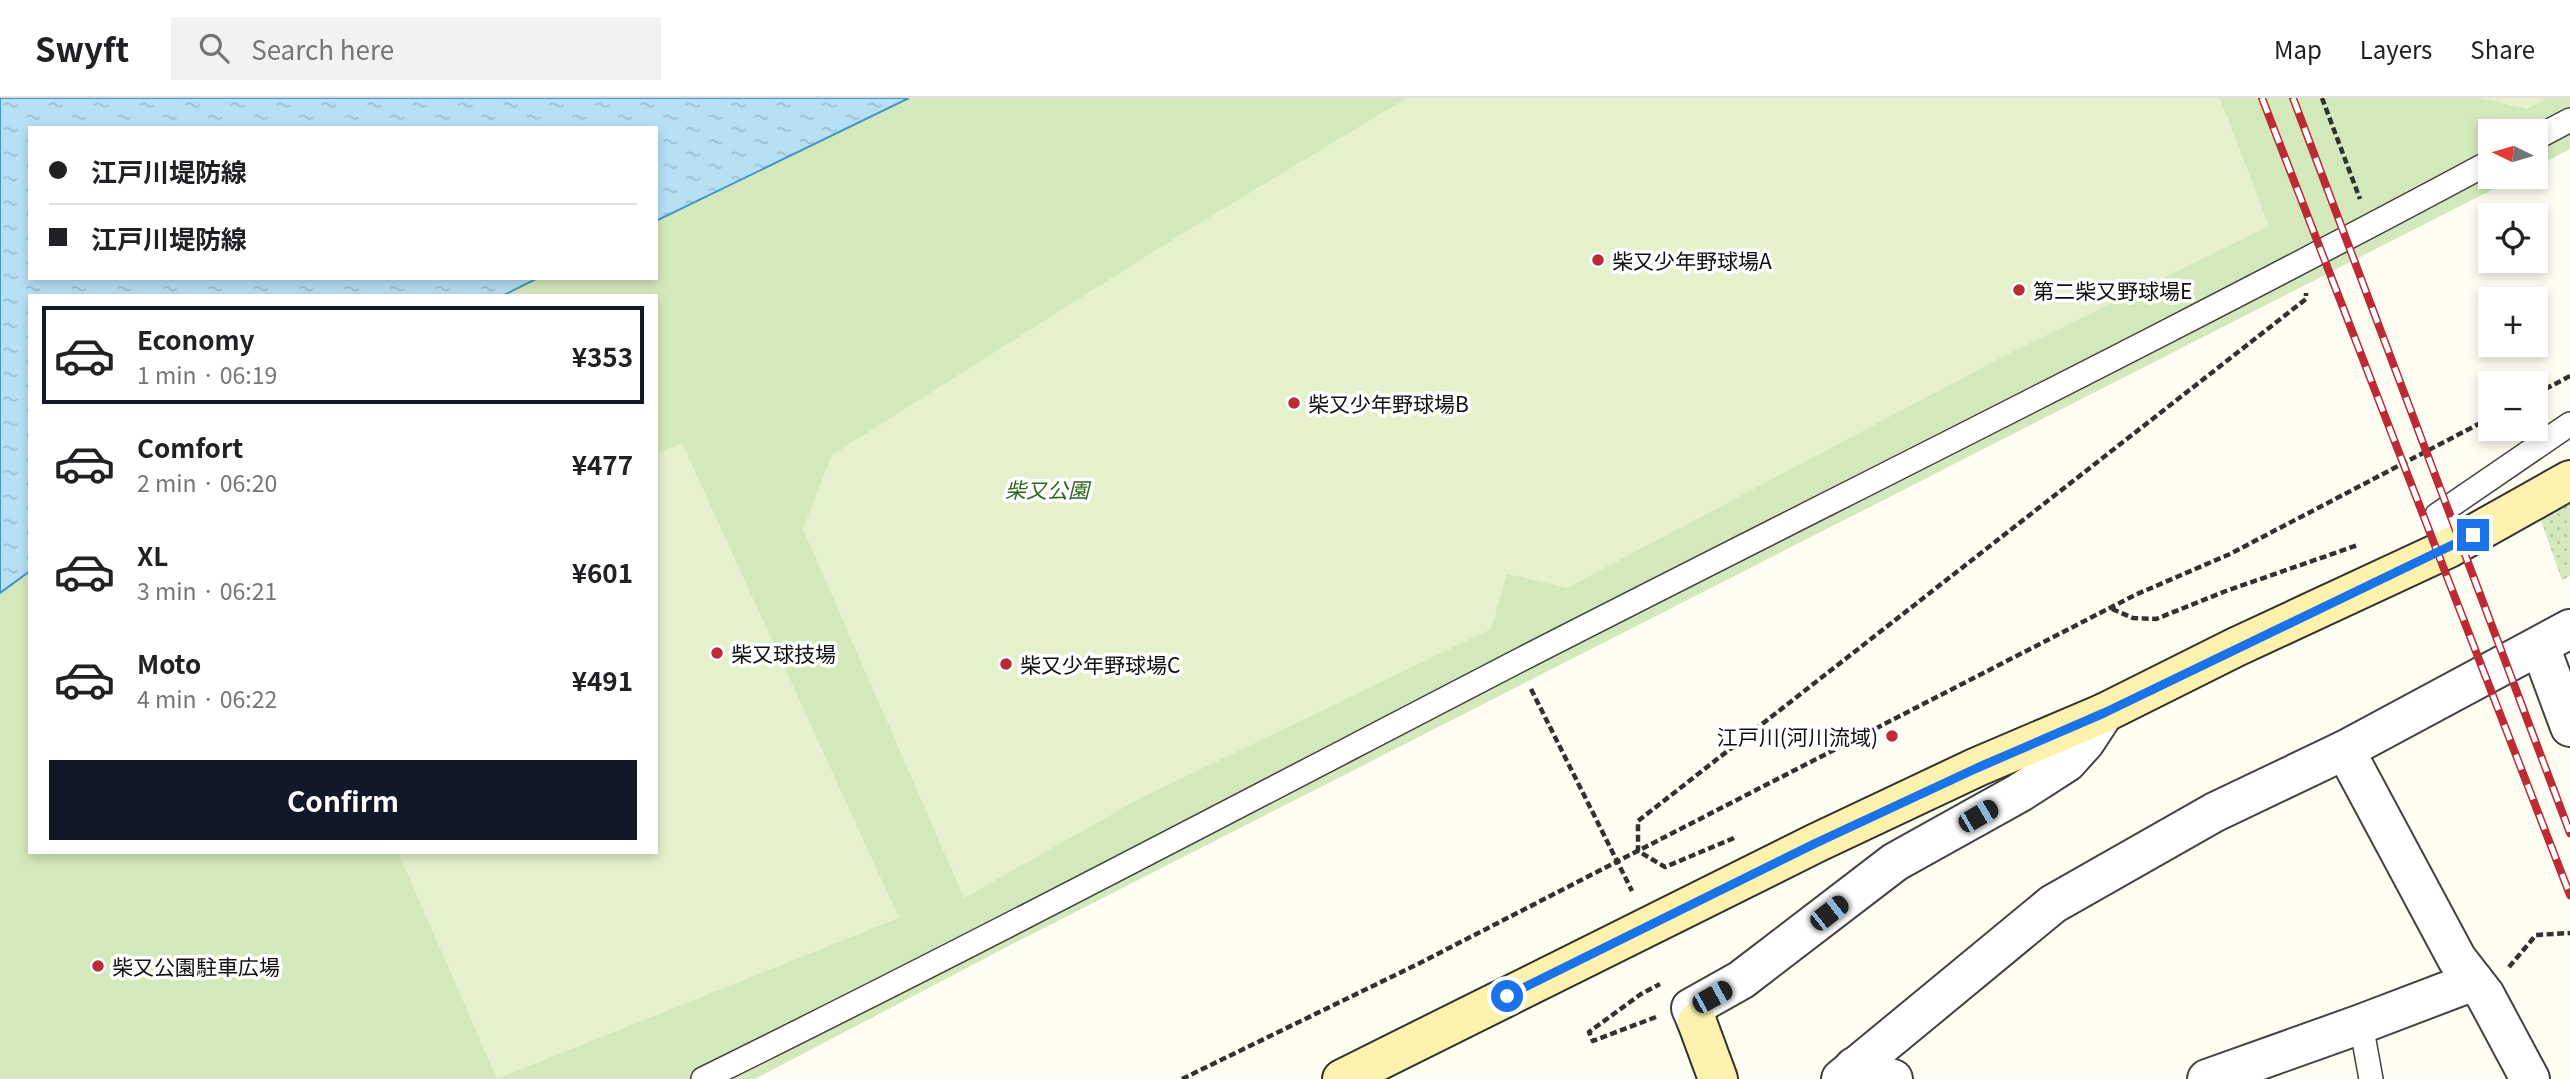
<!DOCTYPE html>
<meta charset="utf-8">
<style>
body{margin:0;font-family:Georgia,"Noto Sans JP",serif;background:#f2f2f2;color:#202124;height:100vh;display:flex;flex-direction:column;font-size:26px;white-space:nowrap}
*{box-sizing:border-box;margin:0}
p{font-size:23px;color:#757577}
.icon{flex:none;width:38px;height:38px;fill:none;stroke:currentColor;stroke-width:2;stroke-linecap:round;stroke-linejoin:round}
.map{position:relative;flex:1;overflow:hidden}
.panel{position:absolute;left:28px;top:196px;width:630px;height:560px;display:flex;flex-direction:column;background:#fff;border-radius:0px;box-shadow:0 4px 10px #0003}
.panel>*{flex:none}
.top-card{position:absolute;left:28px;top:28px;width:630px;height:154px;border-radius:0px;box-shadow:0 4px 10px #0003;display:grid;align-content:center;height:154px;padding:0 21px;background:#fff}
.needle{width:46px;rotate:275deg}
.tools{position:absolute;left:2478px;top:21px;display:grid;gap:14px}
.tools a{display:grid;place-items:center;width:70px;height:70px;border-radius:0px;background:#fff;box-shadow:0 4px 10px #0003;font-size:35px}
.end{position:absolute;width:32px;height:32px;margin:-16px;border:9px solid #1a73e8;background:#fff;box-shadow:0 0 0 4px #fff}
.from{border-radius:50%}
.car{position:absolute;width:21px;height:42px;margin:-21px -10px;border-radius:9px;box-shadow:0 0 5px 2px #0007;background:linear-gradient(#222 24%,#8ab4d8 0 40%,#222 0 76%,#8ab4d8 0 86%,#222 0)}
.top-card b{display:flex;align-items:center;gap:24px;height:66px;font-size:26px}
.top-card b+b{border-top:2px solid #e0e0e0}
.top-card i{width:18px;height:18px;background:#202124}
ul{padding:12px 0 0;list-style:none}
li{display:flex;align-items:center;gap:21px;height:98px;margin:0 14px 10px;padding:0 7px;border:4px solid transparent;border-radius:0px}
li div{flex:1}
li b{display:block;font-size:26px}
li em{font-style:normal;font-weight:700}
li.on{border-color:#111827}
li>.icon{width:63px;height:63px;stroke-width:1.5}
.button{display:flex;gap:14px;margin-top:auto;padding:14px 21px}
.button a{flex:1;height:80px;border-radius:0px;background:#111827;color:#fff;font-size:28px;font-weight:700;line-height:80px;text-align:center}
header{display:flex;align-items:center;gap:42px;box-sizing:border-box;height:98px;padding:0 35px;background:#fff;border-bottom:2px solid #e0e0e0}
header strong{font-size:33px}
nav{display:flex;gap:38px;margin-inline-start:auto;font-size:24px}
.search{width:490px;height:63px;background:#f2f2f2;display:flex;align-items:center;gap:18px;box-sizing:border-box;padding:0 24px;border-radius:0px;color:#757577;font-size:26px}
.map>svg:first-child{display:block}
</style>
<header>
<strong>Swyft</strong>
<div class="search"><svg class="icon" aria-label="search" viewBox="0 0 24 24"><circle cx="10" cy="10" r="6"/><path d="M15 15l6 6"/></svg>Search here</div>
<nav><a>Map</a><a>Layers</a><a>Share</a></nav>
</header>
<div class="map">
<svg width="2570" height="981" viewBox="0 0 2570 981">
<defs>
<pattern id="grass-dots" width="8" height="8" patternUnits="userSpaceOnUse" patternTransform="scale(1.75)"><rect width="8" height="8" fill="#d4e9bb"/><path d="M2 2h.1M6 6h.1" fill="none" stroke="#b5c7a0" stroke-width="1.8" stroke-linecap="round"/></pattern>
<pattern id="water-ripples" width="26" height="14" patternUnits="userSpaceOnUse" patternTransform="scale(1.75)"><rect width="26" height="14" fill="#b7dff5"/><path d="M2 4q2-2 4 0t4 0M15 11q2-2 4 0t4 0" fill="none" stroke="#9cbed1"/></pattern>
</defs>
<rect width="100%" height="100%" fill="#fffcf1"/>
<!-- grass -->
<polygon fill="url(#grass-dots)" points="2570,403 2570,478 2562,482 2540,420"/>
<!-- park -->
<polygon fill="#d4e9bb" points="909,0 2570,0 2570,51 2536,69 2536,33 2490,33 2490,79 2517,79 1001,852 755,981 0,981 0,495 30,473 30,754 656,754 656,198 502,198 538,180 656,180 656,123"/>
<!-- pitch -->
<g fill="#e5f0cd">
<polygon points="1407,0 2220,0 2269,128 2006,257 1567,490 1507,476 1491,531 1139,701 964,800 803,431 832,357 1183,135"/>
<polygon points="2479,0 2547,0 2527,11"/>
<polygon points="682,345 899,820 497,981 398,754 656,754 656,356"/>
</g>
<!-- water -->
<polygon fill="url(#water-ripples)" stroke="#4096ca" stroke-width="2" points="0,0 909,0 656,123 656,30 30,30 30,180 538,180 502,198 30,198 30,473 0,495"/>
<g fill="none" stroke-linecap="round" stroke-linejoin="round">
<defs>
<g id="lane">
<polyline points="2536,40 2570,22"/>
<polyline points="2449,450 2437,417 2570,326"/>
<polyline points="2361,926 2371,981"/>
<path d="M703 981C977 846 1248 703 1520 562 1844 396 2170 236 2490 64"/>
</g>
<g id="street">
<polyline points="2540,548 2570,629"/>
<polyline points="2345,652 2457,861 2485,897 2530,981"/>
<polyline points="1697,924 1691,910 1741,882 1895,764 2019,695 2067,664 2085,644 2104,615"/>
<polyline points="1854,969 1893,981"/>
<polyline points="1841,981 2053,806 2215,714 2345,652 2570,531"/>
<polyline points="2207,981 2361,926 2474,883"/>
</g>
<g id="secondary">
<polyline points="1697,924 1718,981"/>
<polyline points="1342,981 1816,745 1977,669 2104,615 2236,549 2449,450 2570,382"/>
</g>
</defs>
<!-- lane casing -->
<use href="#lane" stroke="#424242" stroke-width="26"/>
<!-- street casing -->
<use href="#street" stroke="#424242" stroke-width="42"/>
<!-- secondary casing -->
<use href="#secondary" stroke="#313131" stroke-width="42"/>
<!-- path -->
<g stroke="#313131" stroke-width="4.5" stroke-dasharray="7 3.5" stroke-linecap="butt">
<polyline points="2322,0 2360,101"/>
<polyline points="2536,296 2570,278"/>
<polyline points="2112,511 2133,520 2156,521 2226,493 2358,447"/>
<polyline points="1531,591 1632,793"/>
<polyline points="1734,740 1665,769 1638,753 1638,723 2306,201 2306,195"/>
<polyline points="2509,869 2536,837 2570,835"/>
<polyline points="1656,919 1593,943 1589,934 1641,896 1660,886"/>
<polyline points="1182,981 1420,865 2135,497 2230,456 2490,320"/>
</g>
<!-- lane -->
<use href="#lane" stroke="#fff" stroke-width="23"/>
<!-- street -->
<use href="#street" stroke="#fff" stroke-width="38"/>
<!-- secondary -->
<use href="#secondary" stroke="#fcf2ae" stroke-width="38"/>
<defs>
<g id="rail">
<polyline points="2262,0 2570,797"/>
<polyline points="2293,0 2570,735"/>
</g>
</defs>
<!-- rail casing -->
<use href="#rail" stroke="#bc2a35" stroke-width="8"/>
<!-- rail -->
<use href="#rail" stroke="#fff" stroke-width="5" stroke-dasharray="16" stroke-linecap="butt"/>
</g>
<g fill="none" stroke-linecap="round" stroke-linejoin="round">
<!-- route -->
<polyline stroke="#1a73e8" stroke-width="9" points="1507,898 1816,745 1977,670 2104,615 2473,437"/>
</g>
<!-- markers -->
<g fill="#bc2a35" stroke="#fff" stroke-width="2.5">
<circle cx="1598" cy="162" r="7"/>
<circle cx="2019" cy="192" r="7"/>
<circle cx="1294" cy="305" r="7"/>
<circle cx="717" cy="555" r="7"/>
<circle cx="1006" cy="566" r="7"/>
<circle cx="1892" cy="638" r="7"/>
<circle cx="98" cy="868" r="7"/>
</g>
<g text-anchor="middle" dominant-baseline="central" stroke-width="7" stroke-linejoin="round" paint-order="stroke">
<!-- poi labels -->
<g font-size="21" fill="#0f0f0f" stroke="#fff" text-anchor="start">
<text x="1612" y="162">柴又少年野球場A</text>
<text x="2033" y="192">第二柴又野球場E</text>
<text x="1308" y="305">柴又少年野球場B</text>
<text x="731" y="555">柴又球技場</text>
<text x="1020" y="566">柴又少年野球場C</text>
<text x="1878" y="638" text-anchor="end">江戸川(河川流域)</text>
<text x="112" y="868">柴又公園駐車広場</text>
</g>
<!-- park labels -->
<g font-size="21" font-style="italic" fill="#306520" stroke="#fff">
<text x="1047" y="391">柴又公園</text>
</g>
</g>
</svg>
<div class="tools">
<a><svg class="needle" viewBox="-14 -14 28 28"><path d="M0-13l5 13h-10z" fill="#e53935"/><path d="M0 13l5-13h-10z" fill="#757577"/></svg></a>
<a><svg class="icon" aria-label="locate" viewBox="0 0 24 24"><circle cx="12" cy="12" r="6"/><path d="M12 2v4M12 18v4M2 12h4M18 12h4"/></svg></a>
<a>+</a>
<a>−</a>
</div>
<i class="end from" style="left:1507px;top:898px"></i>
<i class="end" style="left:2473px;top:437px"></i>
<i class="car" style="left:1978px;top:718px;rotate:60deg"></i>
<i class="car" style="left:1829px;top:815px;rotate:52deg"></i>
<i class="car" style="left:1712px;top:899px;rotate:61deg"></i>
<div class="top-card">
<b><i class="from"></i>江戸川堤防線</b>
<b><i></i>江戸川堤防線</b>
</div>
<section class="panel">
<ul>
<li class="on"><svg class="icon" aria-label="car" viewBox="0 0 24 24"><path d="M5 17H2v-5l4-1 3-4h7l3 4 3 1v5h-3M9 17h6M6 11h13"/><circle cx="7" cy="17" r="2"/><circle cx="17" cy="17" r="2"/></svg><div><b>Economy</b><p>1 min · 06:19</p></div><em>¥353</em></li>
<li><svg class="icon" aria-label="car" viewBox="0 0 24 24"><path d="M5 17H2v-5l4-1 3-4h7l3 4 3 1v5h-3M9 17h6M6 11h13"/><circle cx="7" cy="17" r="2"/><circle cx="17" cy="17" r="2"/></svg><div><b>Comfort</b><p>2 min · 06:20</p></div><em>¥477</em></li>
<li><svg class="icon" aria-label="car" viewBox="0 0 24 24"><path d="M5 17H2v-5l4-1 3-4h7l3 4 3 1v5h-3M9 17h6M6 11h13"/><circle cx="7" cy="17" r="2"/><circle cx="17" cy="17" r="2"/></svg><div><b>XL</b><p>3 min · 06:21</p></div><em>¥601</em></li>
<li><svg class="icon" aria-label="car" viewBox="0 0 24 24"><path d="M5 17H2v-5l4-1 3-4h7l3 4 3 1v5h-3M9 17h6M6 11h13"/><circle cx="7" cy="17" r="2"/><circle cx="17" cy="17" r="2"/></svg><div><b>Moto</b><p>4 min · 06:22</p></div><em>¥491</em></li>
</ul>
<div class="button"><a>Confirm</a></div>
</section>
</div>
